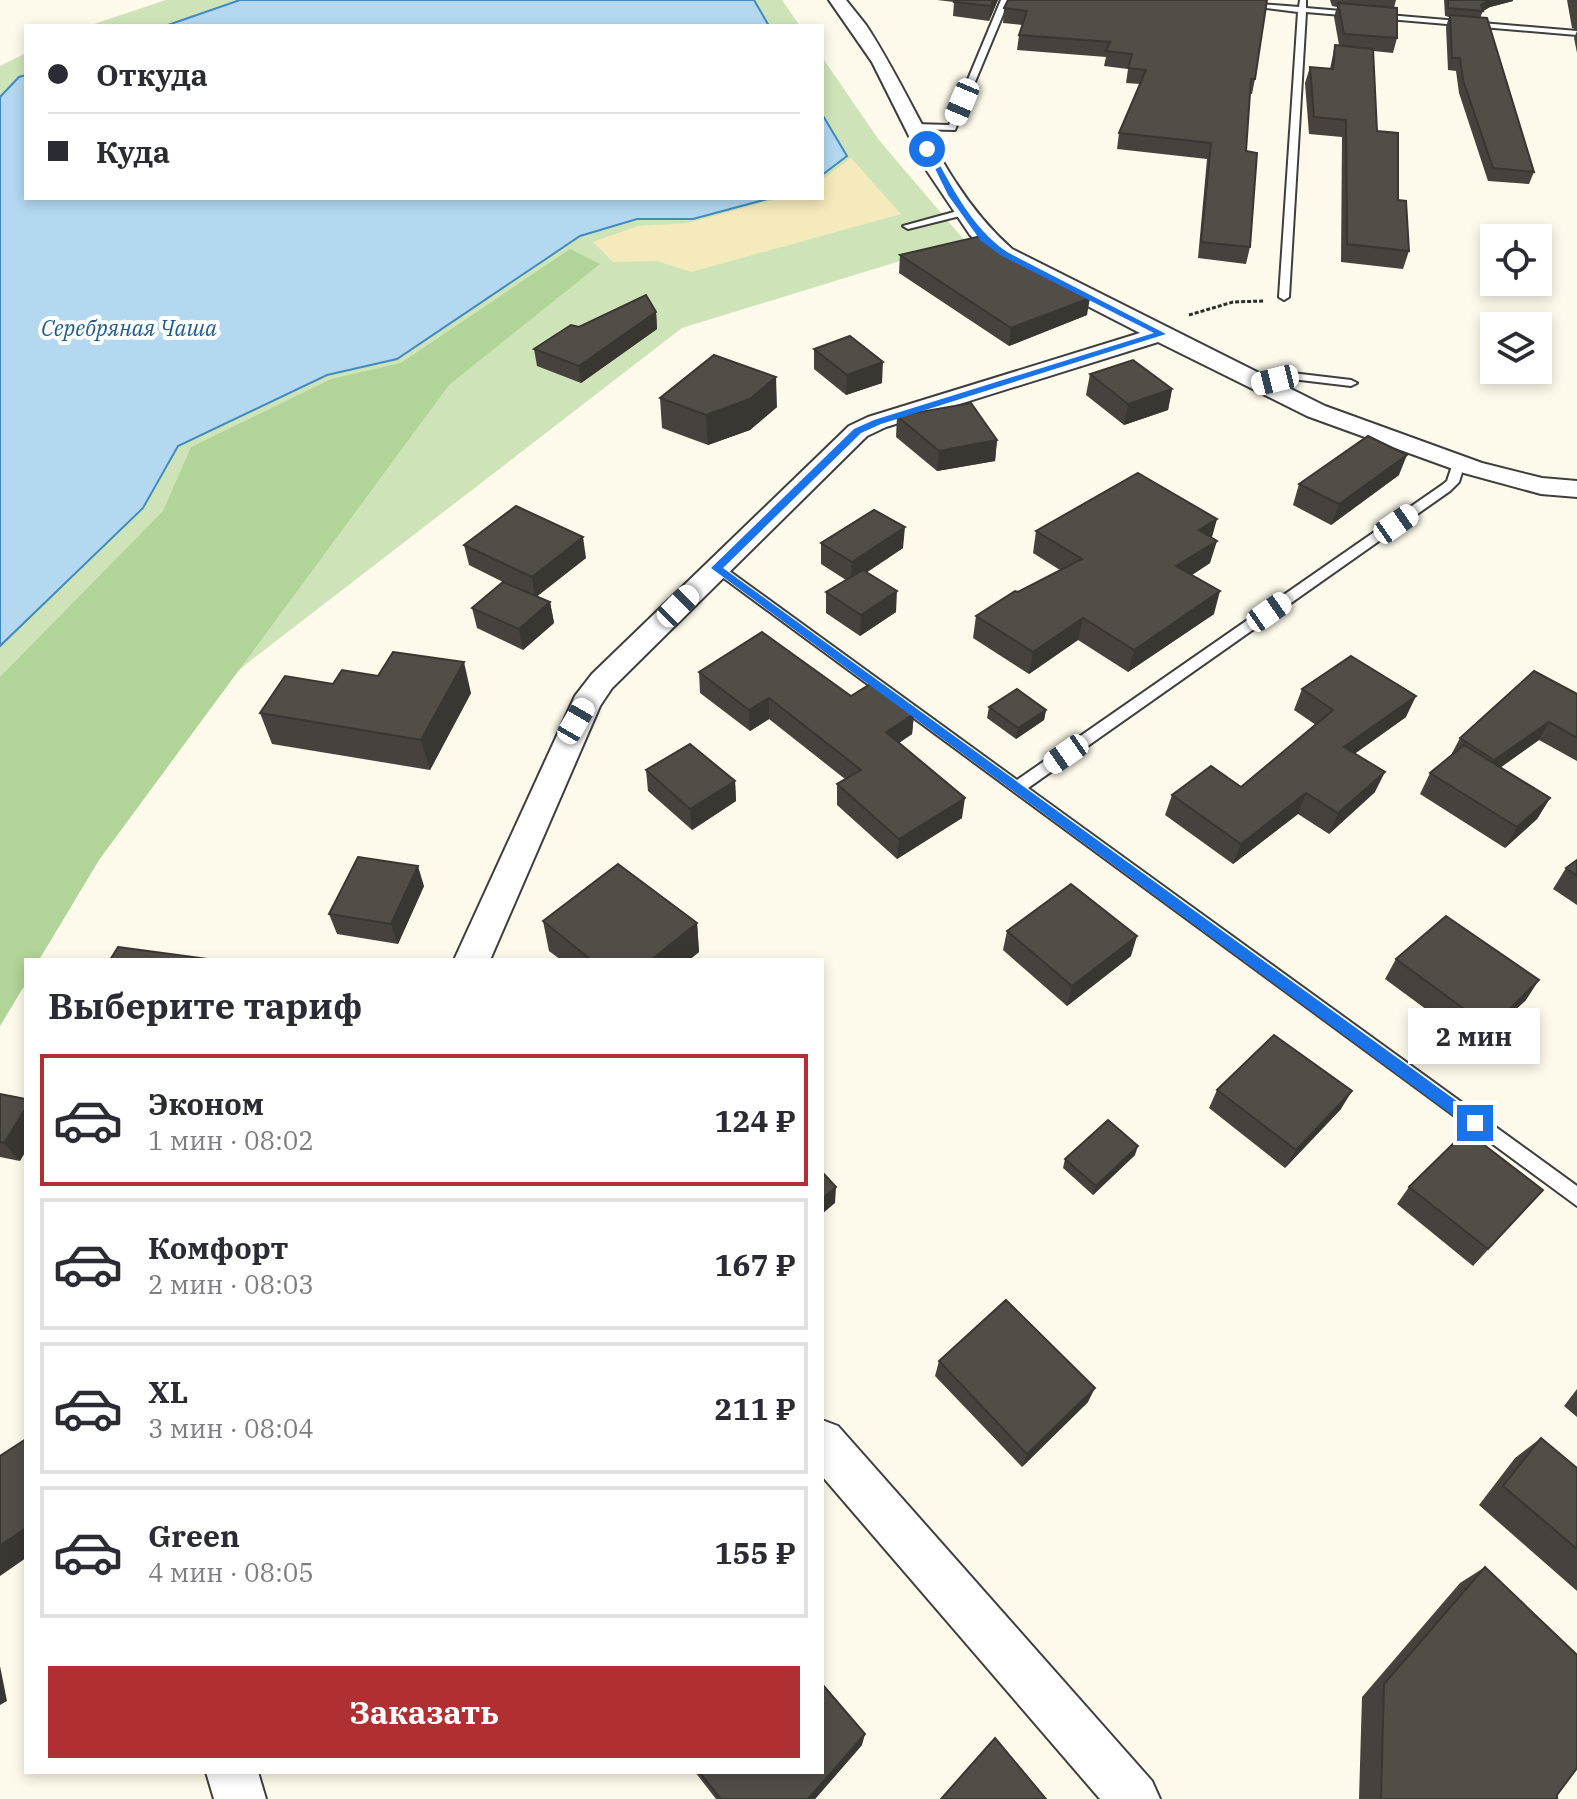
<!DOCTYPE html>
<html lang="ru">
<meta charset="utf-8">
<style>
body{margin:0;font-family:"IBM Plex Serif",serif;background:#f2f2f3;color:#2b2b33;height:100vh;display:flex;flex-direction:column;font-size:30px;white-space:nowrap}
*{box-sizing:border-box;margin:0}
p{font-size:26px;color:#7c7c81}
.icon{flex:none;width:44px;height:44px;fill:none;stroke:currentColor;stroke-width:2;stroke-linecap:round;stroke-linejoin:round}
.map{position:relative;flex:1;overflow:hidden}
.sheet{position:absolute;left:24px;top:958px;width:800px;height:816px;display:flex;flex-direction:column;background:#fff;border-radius:0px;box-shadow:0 4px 12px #0003}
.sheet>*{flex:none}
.hud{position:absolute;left:24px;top:24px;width:800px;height:176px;border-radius:0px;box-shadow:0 4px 12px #0003;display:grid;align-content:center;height:176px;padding:0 24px;background:#fff}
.tools{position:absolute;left:1480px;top:224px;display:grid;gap:16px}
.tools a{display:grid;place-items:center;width:72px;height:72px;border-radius:0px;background:#fff;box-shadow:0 4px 12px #0003;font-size:40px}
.end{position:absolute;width:36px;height:36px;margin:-18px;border:10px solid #1a73e8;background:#fff;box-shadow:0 0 0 4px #fff}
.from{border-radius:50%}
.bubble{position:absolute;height:56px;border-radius:0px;background:#fff;box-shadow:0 4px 12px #0003;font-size:26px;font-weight:800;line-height:56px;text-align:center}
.car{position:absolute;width:24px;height:48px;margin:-24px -12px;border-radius:10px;box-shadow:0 0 6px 2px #0007;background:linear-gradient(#fff 24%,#345 0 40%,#fff 0 76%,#345 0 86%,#fff 0)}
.hud b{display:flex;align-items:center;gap:28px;height:76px;font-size:30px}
.hud b+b{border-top:2px solid #e1e1e2}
.hud i{width:20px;height:20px;background:#2b2b33}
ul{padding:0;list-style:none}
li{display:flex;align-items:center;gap:24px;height:132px;margin:0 16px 12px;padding:0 8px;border:4px solid #e1e1e2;border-radius:0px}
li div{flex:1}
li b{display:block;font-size:30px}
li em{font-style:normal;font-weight:800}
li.current{border-color:#af2f32}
li>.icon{width:72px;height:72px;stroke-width:1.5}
h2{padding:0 24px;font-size:36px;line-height:96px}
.cta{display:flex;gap:16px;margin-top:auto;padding:16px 24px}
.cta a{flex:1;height:92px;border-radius:0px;background:#af2f32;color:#fff;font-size:32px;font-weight:800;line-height:92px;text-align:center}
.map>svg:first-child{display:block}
</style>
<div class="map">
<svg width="1577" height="1799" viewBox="0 0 1577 1799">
<rect width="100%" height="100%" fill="#fdfaeb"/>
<!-- green -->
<g fill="#cee4b8">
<polygon points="166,0 782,0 800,26 88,26"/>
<polygon points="26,53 26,198 822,198 822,57 879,140 965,241 682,328 201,699 26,960 26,985 0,1013 0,66"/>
</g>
<!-- forest -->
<polygon fill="#b1d498" points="570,249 600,264 449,385 99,860 39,960 26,960 26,983 0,1026 0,677 163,511 191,447 331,379 401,363"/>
<!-- sand -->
<polygon fill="#f5eabb" points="851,158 901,214 691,272 657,261 613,262 593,242 638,226 688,223 780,198 822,198 822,180"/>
<!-- water -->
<g fill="#b3d8f0" stroke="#418bc1" stroke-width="2">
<polygon points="240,0 754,0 769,26 165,26"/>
<polygon points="26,75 26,198 771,198 693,219 637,219 580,236 397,359 327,375 178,446 143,508 0,646 0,97 19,77"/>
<polygon points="822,114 847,156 822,175"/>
</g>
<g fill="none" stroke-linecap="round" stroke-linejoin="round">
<defs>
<g id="service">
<polygon points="1001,0 1009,0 955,130 912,129 912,125 915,124 949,125"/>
<polygon points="1300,0 1306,0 1306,8 1577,31 1577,35 1306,12 1289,297 1284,300 1279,297 1298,12 1243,5 1247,3 1299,7"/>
<polygon points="965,209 968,210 968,214 908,229 903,226"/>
<polygon points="1292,373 1351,380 1357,383 1351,386 1292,379 1257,387 1251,384"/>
<polygon points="1459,459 1465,463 1459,482 1450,491 1028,788 1577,1186 1577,1206 710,568 716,564 721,565 1017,780 1442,485 1447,481 1453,463"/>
</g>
<g id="minor">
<path d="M829 0H846L866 25C916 101 943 188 1012 249L1325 406 1482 463 1542 478 1577 481V497L1541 494 1464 473 1307 416 1158 342 886 427 867 436 612 688 600 706 490 960H454L575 696 592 674 849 426 868 417 1140 333 996 259 970 235 925 168 872 62Z"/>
<polygon points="822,1420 838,1426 1152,1781 1160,1799 1100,1799 822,1476"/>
<polygon points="206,1772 258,1772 266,1799 214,1799"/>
</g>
</defs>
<!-- service casing -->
<use href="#service" stroke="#3e3e3e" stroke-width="4"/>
<!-- minor casing -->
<use href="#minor" stroke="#3e3e3e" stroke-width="4"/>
<!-- path -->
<polyline stroke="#2d2d2d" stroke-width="3" stroke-dasharray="4 2" stroke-linecap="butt" points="1189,315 1233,302 1265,301"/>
<!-- service -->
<use href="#service" fill="#fff" fill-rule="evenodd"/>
<!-- minor -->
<use href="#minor" fill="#fff" fill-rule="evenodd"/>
</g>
<!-- wall -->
<g fill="#47423e">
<polygon points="937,0 998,0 989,21 953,16 954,2"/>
<polygon points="1008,0 1255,79 1252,94 1250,94 1246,151 1250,247 1246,264 1198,258 1207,159 1117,149 1119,133 1140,84 1126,83 1128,69 1104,66 1106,57 1017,50 1019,35 1022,25 1003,23 1004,8"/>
<polygon points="1330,0 1396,0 1394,8 1397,38 1393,53 1373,51 1377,131 1398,200 1409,251 1403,269 1341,262 1342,137 1309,134 1305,83 1310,67 1330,69 1335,45 1339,45 1334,17 1337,7 1332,6"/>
<polygon points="1444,0 1513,0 1513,1 1490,7 1483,11 1480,18 1534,172 1529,184 1488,181 1459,93 1456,71 1448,70 1446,27 1449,17 1445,16"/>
<polygon points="1567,0 1577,0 1577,30 1572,28"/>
<polygon points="1577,31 1577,53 1574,38"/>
<polygon points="900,255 1087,315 1009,346 899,273"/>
<polygon points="656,312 657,329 581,383 537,366 534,349 579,327"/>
<polygon points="814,349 882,383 846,395 814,369"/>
<polygon points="1090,374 1172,389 1168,410 1124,425 1086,395"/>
<polygon points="660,398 777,407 750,430 708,445 662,428"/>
<polygon points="897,416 997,440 995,461 937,471 896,437"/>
<polygon points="1399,475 1331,525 1293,505 1299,484"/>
<polygon points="1036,531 1212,538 1210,563 1192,575 1214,614 1128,672 1078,640 1029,674 973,638 976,616 1060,570 1033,553"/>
<polygon points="821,543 903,548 867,572 896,612 860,636 826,613 826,592 846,580 821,564"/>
<polygon points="464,545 586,558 537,596 550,602 554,623 523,650 477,628 472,608 503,582 469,565"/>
<polygon points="699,672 851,696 914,714 912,734 899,743 962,818 897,859 837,805 837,784 845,779 769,719 750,731 700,693"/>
<polygon points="1302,689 1406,717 1355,753 1375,792 1329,834 1298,814 1233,864 1165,815 1172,795 1241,787 1316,725 1294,710"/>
<polygon points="471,693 430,770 272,744 260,713"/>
<polygon points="1577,694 1577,761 1539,740 1500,768 1550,798 1537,819 1505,848 1420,794 1430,773 1451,755 1460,738"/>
<polygon points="989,707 1046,710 1044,720 1016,739 987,718"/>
<polygon points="646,770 735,781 736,801 692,830 648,791"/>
<polygon points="1577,860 1577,905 1553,889 1566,868"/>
<polygon points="424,886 398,944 337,934 329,914"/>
<polygon points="543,921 697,923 699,952 689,960 561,960 549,951"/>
<polygon points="1007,931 1131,956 1067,1006 1003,950"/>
<polygon points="1396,959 1526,1000 1476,1046 1385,979"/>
<polygon points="1217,1090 1341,1109 1285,1168 1209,1108"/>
<polygon points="0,1094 20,1161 0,1157"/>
<polygon points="1135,1155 1093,1195 1063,1168 1065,1159"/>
<polygon points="1409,1187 1543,1190 1473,1266 1397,1204"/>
<polygon points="939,1361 1088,1402 1022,1467 935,1376"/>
<polygon points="1577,1389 1577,1417 1564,1406"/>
<polygon points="1541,1438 1577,1468 1577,1591 1479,1505 1515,1458"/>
<polygon points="1485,1567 1557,1795 1557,1799 1359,1799 1362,1697 1460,1583"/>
<polygon points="862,1745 815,1799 716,1799 695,1772 822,1772"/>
</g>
<!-- shaded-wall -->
<g fill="#3a3632">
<polygon points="993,0 998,0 989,21 991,6"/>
<polygon points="1490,0 1513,0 1513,1 1490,7 1483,11 1481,5"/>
<polygon points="1090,298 1087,315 1009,346 1011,328"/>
<polygon points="656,312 657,329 581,383 579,366"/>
<polygon points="883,362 882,383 846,395 847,375"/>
<polygon points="776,377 777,407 750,430 708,445 706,415"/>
<polygon points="1172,389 1168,410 1124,425 1128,404"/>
<polygon points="997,440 995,461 937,471 939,451"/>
<polygon points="1407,455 1399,475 1331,525 1339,504"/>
<polygon points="1217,519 1211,541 1199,530"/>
<polygon points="905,527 903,548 851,583 852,562"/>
<polygon points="583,537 586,558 535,598 532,577"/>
<polygon points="1217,541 1210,563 1170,589 1176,566"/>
<polygon points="897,591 896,612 860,636 861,615"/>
<polygon points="1220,591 1214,614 1128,672 1134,650"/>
<polygon points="550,602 554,623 523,650 519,629"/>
<polygon points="1083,618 1078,640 1029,674 1033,652"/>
<polygon points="464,662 471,693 430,770 421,740"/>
<polygon points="1416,696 1406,717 1335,768 1344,747"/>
<polygon points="769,698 769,719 750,731 749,710"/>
<polygon points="1046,710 1044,720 1016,739 1018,728"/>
<polygon points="914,714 912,734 885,752 886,732"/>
<polygon points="1549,722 1539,740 1485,778 1494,760"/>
<polygon points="1385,772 1375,792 1329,834 1338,813"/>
<polygon points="735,781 736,801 692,830 690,809"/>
<polygon points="1306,793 1298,814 1233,864 1241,844"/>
<polygon points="965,798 962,818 897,859 899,839"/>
<polygon points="1550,798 1537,819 1505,848 1517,827"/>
<polygon points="418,866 424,886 398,944 391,924"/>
<polygon points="697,923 699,952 689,960 651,960"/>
<polygon points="1137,936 1131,956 1067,1006 1072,986"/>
<polygon points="1539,980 1526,1000 1476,1046 1490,1028"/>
<polygon points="1352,1091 1341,1109 1285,1168 1296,1150"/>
<polygon points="26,1108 26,1151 20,1161 4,1143"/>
<polygon points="1138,1146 1135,1155 1093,1195 1096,1186"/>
<polygon points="836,1187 835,1203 822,1214 822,1199"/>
<polygon points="1095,1388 1088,1402 1022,1467 1027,1454"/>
<polygon points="26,1528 26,1558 0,1576 0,1546"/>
<polygon points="0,1666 7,1701 0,1705"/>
<polygon points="865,1734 862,1745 815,1799 808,1799"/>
</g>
<!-- building -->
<g fill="#534d48" stroke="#3a3632" stroke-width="2">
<polygon points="955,0 993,0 991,6 954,2"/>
<polygon points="1008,0 1267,0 1255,79 1251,79 1246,151 1257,153 1250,247 1201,242 1211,143 1119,133 1146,70 1128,68 1132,54 1106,51 1110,42 1019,35 1027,11 1004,8"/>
<polygon points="1448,0 1490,0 1481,5 1483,11 1448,8"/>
<polygon points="1338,3 1397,8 1397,38 1344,34"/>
<polygon points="1450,15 1487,18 1534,172 1493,168 1463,80 1460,58 1452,58"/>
<polygon points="1335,45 1373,49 1377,131 1398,133 1398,200 1406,201 1409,251 1347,244 1346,120 1314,117 1310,67 1333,69"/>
<polygon points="981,236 1011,256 1090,298 1011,328 900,255"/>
<polygon points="646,295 656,312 579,366 534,349 571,325 579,327"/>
<polygon points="850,336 883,362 847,375 814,349"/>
<polygon points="714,355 776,377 750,399 706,415 660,398"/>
<polygon points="1133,360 1172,389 1128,404 1090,374"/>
<polygon points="971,403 997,440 939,451 897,416"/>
<polygon points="1368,436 1407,455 1339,504 1299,484"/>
<polygon points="1138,473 1217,519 1199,530 1217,541 1176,566 1220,591 1134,650 1083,618 1033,652 976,616 1015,591 1018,592 1082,559 1036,531"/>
<polygon points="516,506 583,537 532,577 464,545"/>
<polygon points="874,510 905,527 852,562 821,543"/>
<polygon points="863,570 897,591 861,615 826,592"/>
<polygon points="503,582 550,602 519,629 472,608"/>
<polygon points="762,632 851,696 872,683 914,714 886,732 965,798 899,839 837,784 861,770 769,698 749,710 699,672"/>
<polygon points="393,652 464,662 421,740 260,713 285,676 333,684 342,670 378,676"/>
<polygon points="1351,656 1416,696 1344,747 1385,772 1338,813 1306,793 1241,844 1172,795 1211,766 1241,787 1333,710 1302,689"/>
<polygon points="1534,671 1577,694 1577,738 1549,722 1494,760 1460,738"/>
<polygon points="1017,689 1046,710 1018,728 989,707"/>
<polygon points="690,744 735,781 690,809 646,770"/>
<polygon points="1464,745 1550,798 1517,827 1430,773"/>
<polygon points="358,857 418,866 391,924 329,914"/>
<polygon points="1577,860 1577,876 1566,868"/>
<polygon points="618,864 697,923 651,960 591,960 543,921"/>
<polygon points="1071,884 1137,936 1072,986 1007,931"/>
<polygon points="1446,916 1539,980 1490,1028 1396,959"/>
<polygon points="118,947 215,960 110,960"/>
<polygon points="1274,1035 1352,1091 1296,1150 1217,1090"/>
<polygon points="0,1094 26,1099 26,1108 4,1143 0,1142"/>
<polygon points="1108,1120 1138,1146 1096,1186 1065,1159"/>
<polygon points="1466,1131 1543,1190 1488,1249 1409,1187"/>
<polygon points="822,1172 836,1187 822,1199"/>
<polygon points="1006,1300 1095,1388 1027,1454 939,1361"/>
<polygon points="1541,1438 1577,1468 1577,1549 1503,1486"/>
<polygon points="26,1439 26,1528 0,1546 0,1456"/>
<polygon points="1485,1567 1577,1655 1577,1768 1557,1795 1557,1799 1381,1799 1384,1684"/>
<polygon points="822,1684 865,1734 808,1799 721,1799 699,1772 822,1772"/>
<polygon points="995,1738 1046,1799 941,1799"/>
</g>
<!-- route -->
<path fill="#1a73e8" d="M925 148 931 149C952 187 971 227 1007 252L1166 334 881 424 861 433 723 568 1480 1118V1128H1470L711 568 854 429 874 420 1154 333 1002 256 981 241 948 195Z"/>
<g text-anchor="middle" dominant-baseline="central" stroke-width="8" stroke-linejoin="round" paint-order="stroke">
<!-- far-water labels -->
<g font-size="22" font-style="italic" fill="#1f5d91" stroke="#fff">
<text x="129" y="327">Серебряная Чаша</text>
</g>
</g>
</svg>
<div class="tools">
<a><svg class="icon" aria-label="locate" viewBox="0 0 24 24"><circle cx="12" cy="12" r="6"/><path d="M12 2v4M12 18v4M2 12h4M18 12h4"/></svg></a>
<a><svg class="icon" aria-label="layers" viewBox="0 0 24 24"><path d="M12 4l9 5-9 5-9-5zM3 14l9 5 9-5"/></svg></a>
</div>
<i class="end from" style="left:927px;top:149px"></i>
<i class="end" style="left:1475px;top:1123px"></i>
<div class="bubble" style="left:1408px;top:1008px;width:132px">2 мин</div>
<i class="car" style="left:962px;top:102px;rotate:203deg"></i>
<i class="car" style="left:1275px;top:380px;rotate:256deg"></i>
<i class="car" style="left:1396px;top:524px;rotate:55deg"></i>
<i class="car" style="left:678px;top:606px;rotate:45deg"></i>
<i class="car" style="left:1269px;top:612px;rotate:55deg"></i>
<i class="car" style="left:576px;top:721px;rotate:30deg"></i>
<i class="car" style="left:1066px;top:754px;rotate:235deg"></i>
<div class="hud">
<b><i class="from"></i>Откуда</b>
<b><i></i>Куда</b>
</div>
<section class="sheet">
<h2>Выберите тариф</h2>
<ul>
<li class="current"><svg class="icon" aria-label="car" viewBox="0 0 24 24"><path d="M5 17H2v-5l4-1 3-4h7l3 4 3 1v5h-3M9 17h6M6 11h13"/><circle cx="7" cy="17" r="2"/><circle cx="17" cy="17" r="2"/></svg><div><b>Эконом</b><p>1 мин · 08:02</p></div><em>124 ₽</em></li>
<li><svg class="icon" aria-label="car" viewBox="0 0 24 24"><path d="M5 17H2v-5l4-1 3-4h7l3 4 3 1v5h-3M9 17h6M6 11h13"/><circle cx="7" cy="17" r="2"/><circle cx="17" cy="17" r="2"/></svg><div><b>Комфорт</b><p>2 мин · 08:03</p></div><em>167 ₽</em></li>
<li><svg class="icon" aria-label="car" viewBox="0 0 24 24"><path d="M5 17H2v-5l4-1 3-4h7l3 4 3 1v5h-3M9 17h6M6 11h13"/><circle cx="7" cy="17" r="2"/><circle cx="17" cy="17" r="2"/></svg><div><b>XL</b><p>3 мин · 08:04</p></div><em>211 ₽</em></li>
<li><svg class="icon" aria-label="car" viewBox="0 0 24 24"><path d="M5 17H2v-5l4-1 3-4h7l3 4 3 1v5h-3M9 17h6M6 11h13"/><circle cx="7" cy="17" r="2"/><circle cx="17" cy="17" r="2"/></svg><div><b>Green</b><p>4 мин · 08:05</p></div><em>155 ₽</em></li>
</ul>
<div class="cta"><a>Заказать</a></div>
</section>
</div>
